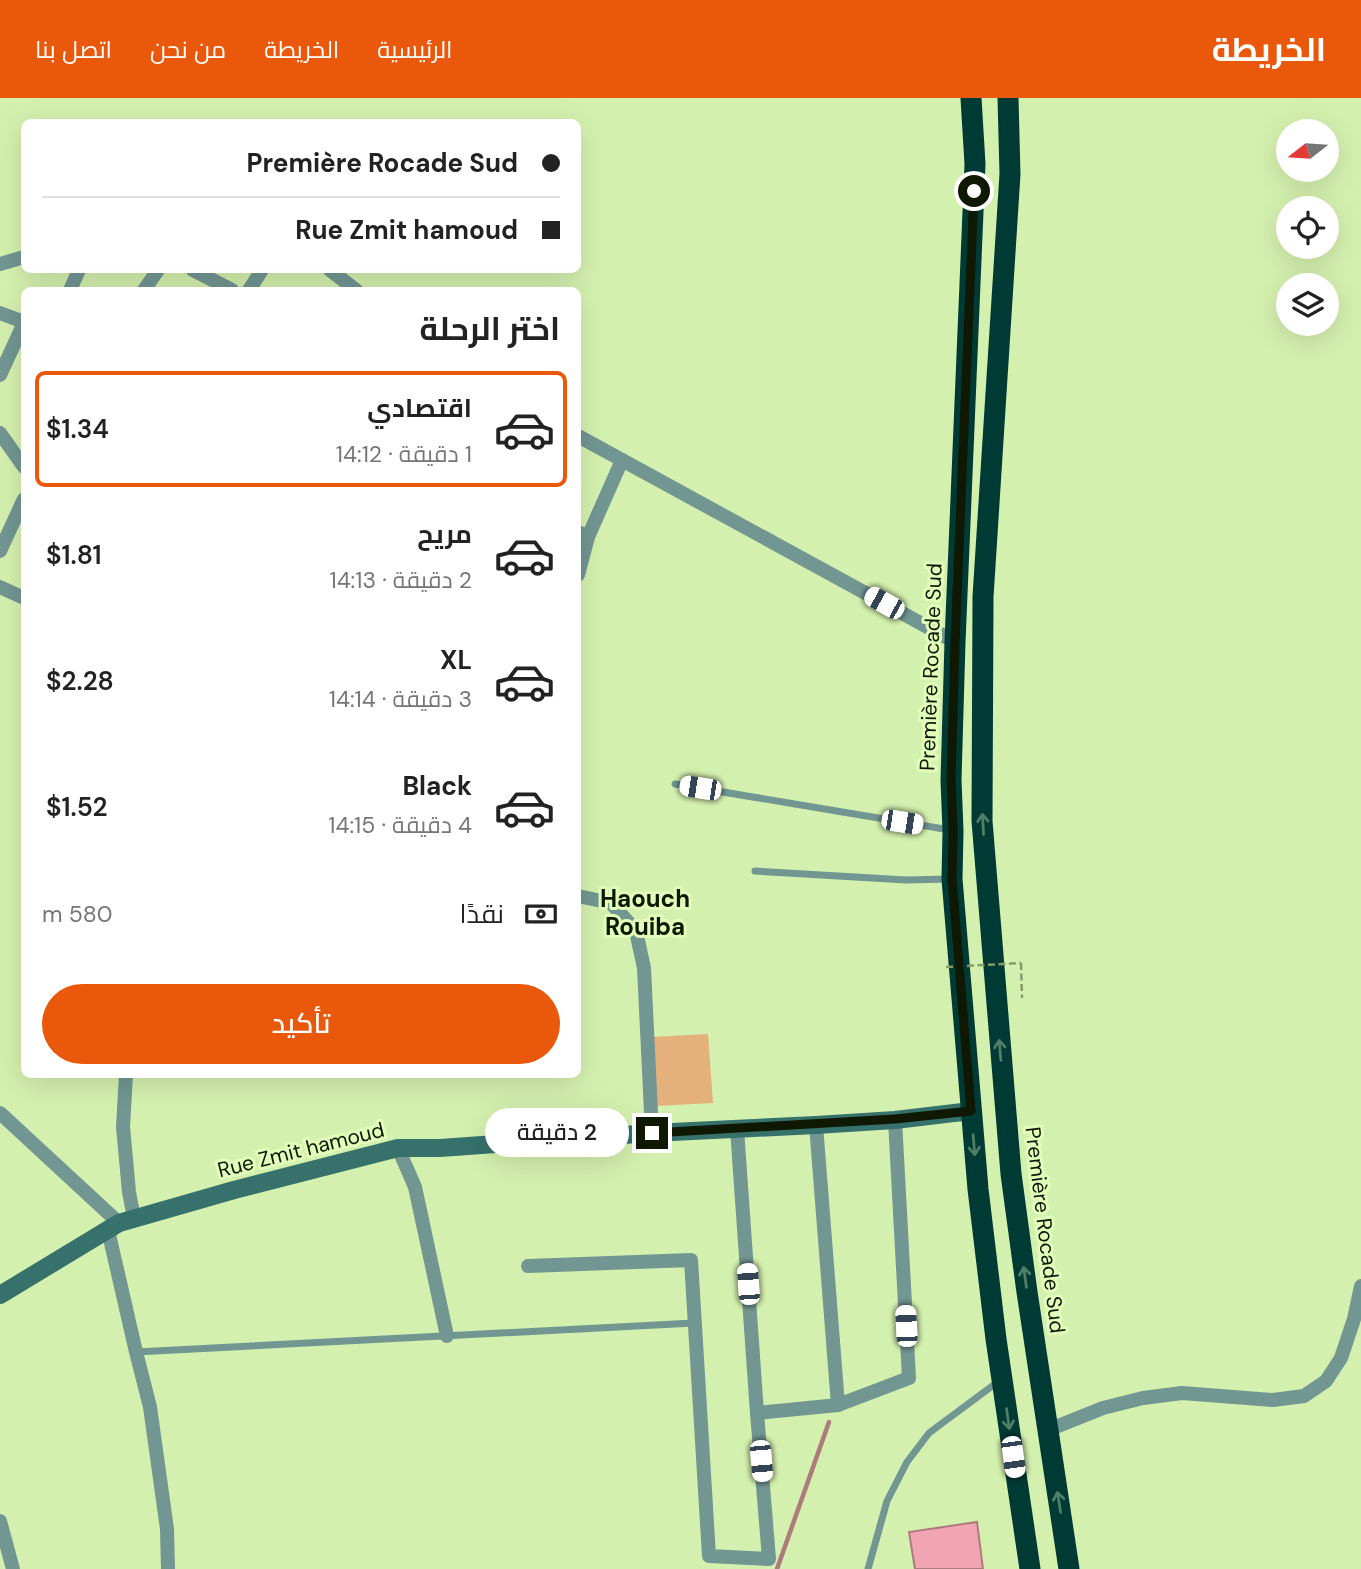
<!DOCTYPE html>
<html lang="ar">
<meta charset="utf-8">
<style>
body{margin:0;font-family:"DM Sans",Cairo,sans-serif;background:#f6f6f6;color:#222;direction:rtl;height:100vh;display:flex;flex-direction:column;font-size:26px;white-space:nowrap}
*{box-sizing:border-box;margin:0}
p{font-size:23px;color:#767676}
.icon{flex:none;width:38px;height:38px;fill:none;stroke:currentColor;stroke-width:2;stroke-linecap:round;stroke-linejoin:round}
.map{position:relative;flex:1;overflow:hidden;direction:ltr}
.details{position:absolute;left:21px;top:189px;width:560px;height:791px;display:flex;flex-direction:column;background:#fff;border-radius:10px;box-shadow:0 7px 28px #0002;direction:rtl}
.details>*{flex:none}
.top-card{position:absolute;left:21px;top:21px;width:560px;height:154px;border-radius:10px;box-shadow:0 7px 28px #0002;direction:rtl;display:grid;align-content:center;height:154px;padding:0 21px;background:#fff}
.needle{width:46px;rotate:253deg}
.fabs{position:absolute;left:1276px;top:21px;display:grid;gap:14px}
.fabs a{display:grid;place-items:center;width:63px;height:63px;border-radius:50%;background:#fff;box-shadow:0 7px 28px #0002;font-size:35px}
.end{position:absolute;width:32px;height:32px;margin:-16px;border:9px solid #0f1802;background:#fff;box-shadow:0 0 0 4px #fff}
.from{border-radius:50%}
.bubble{position:absolute;height:49px;border-radius:24px;background:#fff;box-shadow:0 7px 28px #0002;font-size:23px;font-weight:600;line-height:49px;text-align:center;direction:rtl}
.car{position:absolute;width:21px;height:42px;margin:-21px -10px;border-radius:9px;box-shadow:0 0 5px 2px #0007;background:linear-gradient(#fff 24%,#345 0 40%,#fff 0 76%,#345 0 86%,#fff 0)}
.top-card b{display:flex;align-items:center;gap:24px;height:66px;font-size:26px}
.top-card b+b{border-top:2px solid #e0e0e0}
.top-card i{width:18px;height:18px;background:#222}
ul{padding:0;list-style:none}
li{display:flex;align-items:center;gap:21px;height:116px;margin:0 14px 10px;padding:0 7px;border:4px solid transparent;border-radius:10px}
li div{flex:1}
li b{display:block;font-size:26px}
li em{font-style:normal;font-weight:600}
li.active{border-color:#ea580c}
li>.icon{width:63px;height:63px;stroke-width:1.5}
h2{padding:0 21px;font-size:32px;line-height:84px}
.pay{display:flex;align-items:center;gap:18px;height:77px;padding:0 21px;font-size:26px}
.pay p{margin-inline-start:auto}
.cta{display:flex;gap:14px;margin-top:auto;padding:14px 21px}
.cta a{flex:1;height:80px;border-radius:42px;background:#ea580c;color:#fff;font-size:28px;font-weight:600;line-height:80px;text-align:center}
header{display:flex;align-items:center;gap:42px;box-sizing:border-box;height:98px;padding:0 35px;background:#ea580c;color:#fff}
header strong{font-size:33px}
nav{display:flex;gap:38px;margin-inline-start:auto;font-size:24px}
.map>svg:first-child{display:block}
</style>
<header>
<strong>الخريطة</strong>
<nav><a>الرئيسية</a><a>الخريطة</a><a>من نحن</a><a>اتصل بنا</a></nav>
</header>
<div class="map">
<svg width="1361" height="1471" viewBox="0 0 1361 1471">
<rect width="100%" height="100%" fill="#d4f0ae"/>
<!-- green -->
<polygon fill="#e4b17c" points="708,936 713,1005 655,1008 651,939"/>
<!-- water -->
<polygon fill="#f1a5b3" stroke="#ad7b7e" stroke-width="2" points="977,1424 983,1471 915,1471 909,1434"/>
<g fill="none" stroke-linecap="round" stroke-linejoin="round">
<!-- stream -->
<polyline stroke="#ad7b7e" stroke-width="4.5" points="777,1471 829,1324"/>
<!-- path -->
<polyline stroke="#879c6b" stroke-width="2.5" stroke-dasharray="7 3.5" stroke-linecap="butt" points="1021,865 1022,900"/>
<!-- lane -->
<g stroke="#729692" stroke-width="7">
<polyline points="675,686 950,732"/>
<polyline points="755,773 906,782 948,781"/>
<polyline points="136,1254 694,1225"/>
<polyline points="868,1471 887,1403 907,1364 929,1335 999,1283"/>
</g>
<!-- street -->
<g stroke="#729692" stroke-width="14">
<polyline points="0,166 24,159"/>
<polyline points="193,172 232,192"/>
<polyline points="330,172 356,192"/>
<polyline points="70,192 79,172"/>
<polyline points="144,192 158,172"/>
<polyline points="249,192 262,172"/>
<polyline points="0,215 24,224"/>
<polyline points="0,277 24,225"/>
<polyline points="0,335 24,369"/>
<polyline points="578,338 955,544"/>
<polyline points="578,434 588,439 622,362"/>
<polyline points="0,453 24,401"/>
<polyline points="578,477 588,439"/>
<polyline points="0,489 24,500"/>
<polyline points="578,798 611,805 636,833 644,870 652,1035"/>
<polyline points="126,976 123,1029 129,1094 134,1120"/>
<polyline points="0,1015 119,1125"/>
<polyline points="816,1027 838,1307 909,1280 895,1022"/>
<polyline points="737,1031 757,1315 838,1307"/>
<polyline points="398,1050 415,1089 447,1238"/>
<polyline points="108,1132 136,1254 150,1309 167,1431 168,1471"/>
<polyline points="528,1168 691,1162 709,1458 769,1461 757,1315"/>
<polyline points="1048,1332 1103,1310 1143,1300 1182,1295 1273,1302 1304,1298 1326,1283 1341,1260 1354,1221 1361,1188"/>
<polyline points="0,1423 13,1471"/>
</g>
<!-- secondary -->
<polyline stroke="#36716b" stroke-width="18" points="0,1197 119,1125 234,1092 398,1050 440,1050 652,1035 816,1027 895,1022 971,1013"/>
<!-- highway -->
<g stroke="#003a35" stroke-width="21">
<polyline points="971,0 975,66 955,544 951,682 953,733 952,781 978,1091 996,1241 1030,1471"/>
<polyline points="1008,0 1010,76 983,499 982,723 1011,1076 1027,1194 1069,1471"/>
</g>
<!-- path-bridge -->
<polyline stroke="#879c6b" stroke-width="2.5" stroke-dasharray="7 3.5" stroke-linecap="butt" points="946,869 1021,865"/>
</g>
<!-- one-way arrows -->
<defs><path id="oneway-shaft" d="M-6 0H5M1.5-3L5.5 0L1.5 3" fill="none" stroke-width="1.6" stroke-linecap="round" stroke-linejoin="round" transform="scale(1.75)"/></defs>
<g stroke="#4f7f64">
<use href="#oneway-shaft" transform="translate(983 726) rotate(-93)"/>
<use href="#oneway-shaft" transform="translate(1000 952) rotate(-95)"/>
<use href="#oneway-shaft" transform="translate(974 1047) rotate(85)"/>
<use href="#oneway-shaft" transform="translate(1025 1179) rotate(-98)"/>
<use href="#oneway-shaft" transform="translate(1008 1321) rotate(82)"/>
<use href="#oneway-shaft" transform="translate(1059 1404) rotate(-99)"/>
</g>
<g fill="none" stroke-linecap="round" stroke-linejoin="round">
<!-- route -->
<polyline stroke="#0f1802" stroke-width="9" points="652,1035 895,1021 971,1013 952,781 953,733 951,682 955,544 974,93"/>
</g>
<g text-anchor="middle" dominant-baseline="central" stroke-width="6" stroke-linejoin="round" paint-order="stroke">
<!-- street labels -->
<g font-size="21" fill="#0f1802" stroke="#e1febb">
<text transform="translate(931 569) rotate(-88)">Première Rocade Sud</text>
<text transform="translate(301 1052) rotate(-14)">Rue Zmit hamoud</text>
<text transform="translate(1045 1132) rotate(83)">Première Rocade Sud</text>
</g>
<!-- quarter labels -->
<g font-size="24" font-weight="bold" fill="#0f1802" stroke="#e1febb">
<text x="645" y="800">Haouch<tspan x="645" dy="28">Rouiba</tspan></text>
</g>
</g>
</svg>
<div class="fabs">
<a><svg class="needle" viewBox="-14 -14 28 28"><path d="M0-13l5 13h-10z" fill="#e53935"/><path d="M0 13l5-13h-10z" fill="#767676"/></svg></a>
<a><svg class="icon" aria-label="locate" viewBox="0 0 24 24"><circle cx="12" cy="12" r="6"/><path d="M12 2v4M12 18v4M2 12h4M18 12h4"/></svg></a>
<a><svg class="icon" aria-label="layers" viewBox="0 0 24 24"><path d="M12 4l9 5-9 5-9-5zM3 14l9 5 9-5"/></svg></a>
</div>
<i class="end from" style="left:974px;top:93px"></i>
<i class="end" style="left:652px;top:1035px"></i>
<div class="bubble" style="left:485px;top:1010px;width:144px">2 دقيقة</div>
<i class="car" style="left:884px;top:505px;rotate:299deg"></i>
<i class="car" style="left:700px;top:690px;rotate:279deg"></i>
<i class="car" style="left:902px;top:724px;rotate:99deg"></i>
<i class="car" style="left:748px;top:1186px;rotate:356deg"></i>
<i class="car" style="left:906px;top:1228px;rotate:357deg"></i>
<i class="car" style="left:1013px;top:1359px;rotate:172deg"></i>
<i class="car" style="left:761px;top:1363px;rotate:175deg"></i>
<div class="top-card">
<b><i class="from"></i>Première Rocade Sud</b>
<b><i></i>Rue Zmit hamoud</b>
</div>
<section class="details">
<h2>اختر الرحلة</h2>
<ul>
<li class="active"><svg class="icon" aria-label="car" viewBox="0 0 24 24"><path d="M5 17H2v-5l4-1 3-4h7l3 4 3 1v5h-3M9 17h6M6 11h13"/><circle cx="7" cy="17" r="2"/><circle cx="17" cy="17" r="2"/></svg><div><b>اقتصادي</b><p>1 دقيقة · 14:12</p></div><em>$1.34</em></li>
<li><svg class="icon" aria-label="car" viewBox="0 0 24 24"><path d="M5 17H2v-5l4-1 3-4h7l3 4 3 1v5h-3M9 17h6M6 11h13"/><circle cx="7" cy="17" r="2"/><circle cx="17" cy="17" r="2"/></svg><div><b>مريح</b><p>2 دقيقة · 14:13</p></div><em>$1.81</em></li>
<li><svg class="icon" aria-label="car" viewBox="0 0 24 24"><path d="M5 17H2v-5l4-1 3-4h7l3 4 3 1v5h-3M9 17h6M6 11h13"/><circle cx="7" cy="17" r="2"/><circle cx="17" cy="17" r="2"/></svg><div><b>XL</b><p>3 دقيقة · 14:14</p></div><em>$2.28</em></li>
<li><svg class="icon" aria-label="car" viewBox="0 0 24 24"><path d="M5 17H2v-5l4-1 3-4h7l3 4 3 1v5h-3M9 17h6M6 11h13"/><circle cx="7" cy="17" r="2"/><circle cx="17" cy="17" r="2"/></svg><div><b>Black</b><p>4 دقيقة · 14:15</p></div><em>$1.52</em></li>
</ul>
<div class="pay"><svg class="icon" aria-label="cash" viewBox="0 0 24 24"><path d="M3 7h18v10H3z"/><circle cx="12" cy="12" r="2"/></svg>نقدًا<p>580 m</p></div>
<div class="cta"><a>تأكيد</a></div>
</section>
</div>
